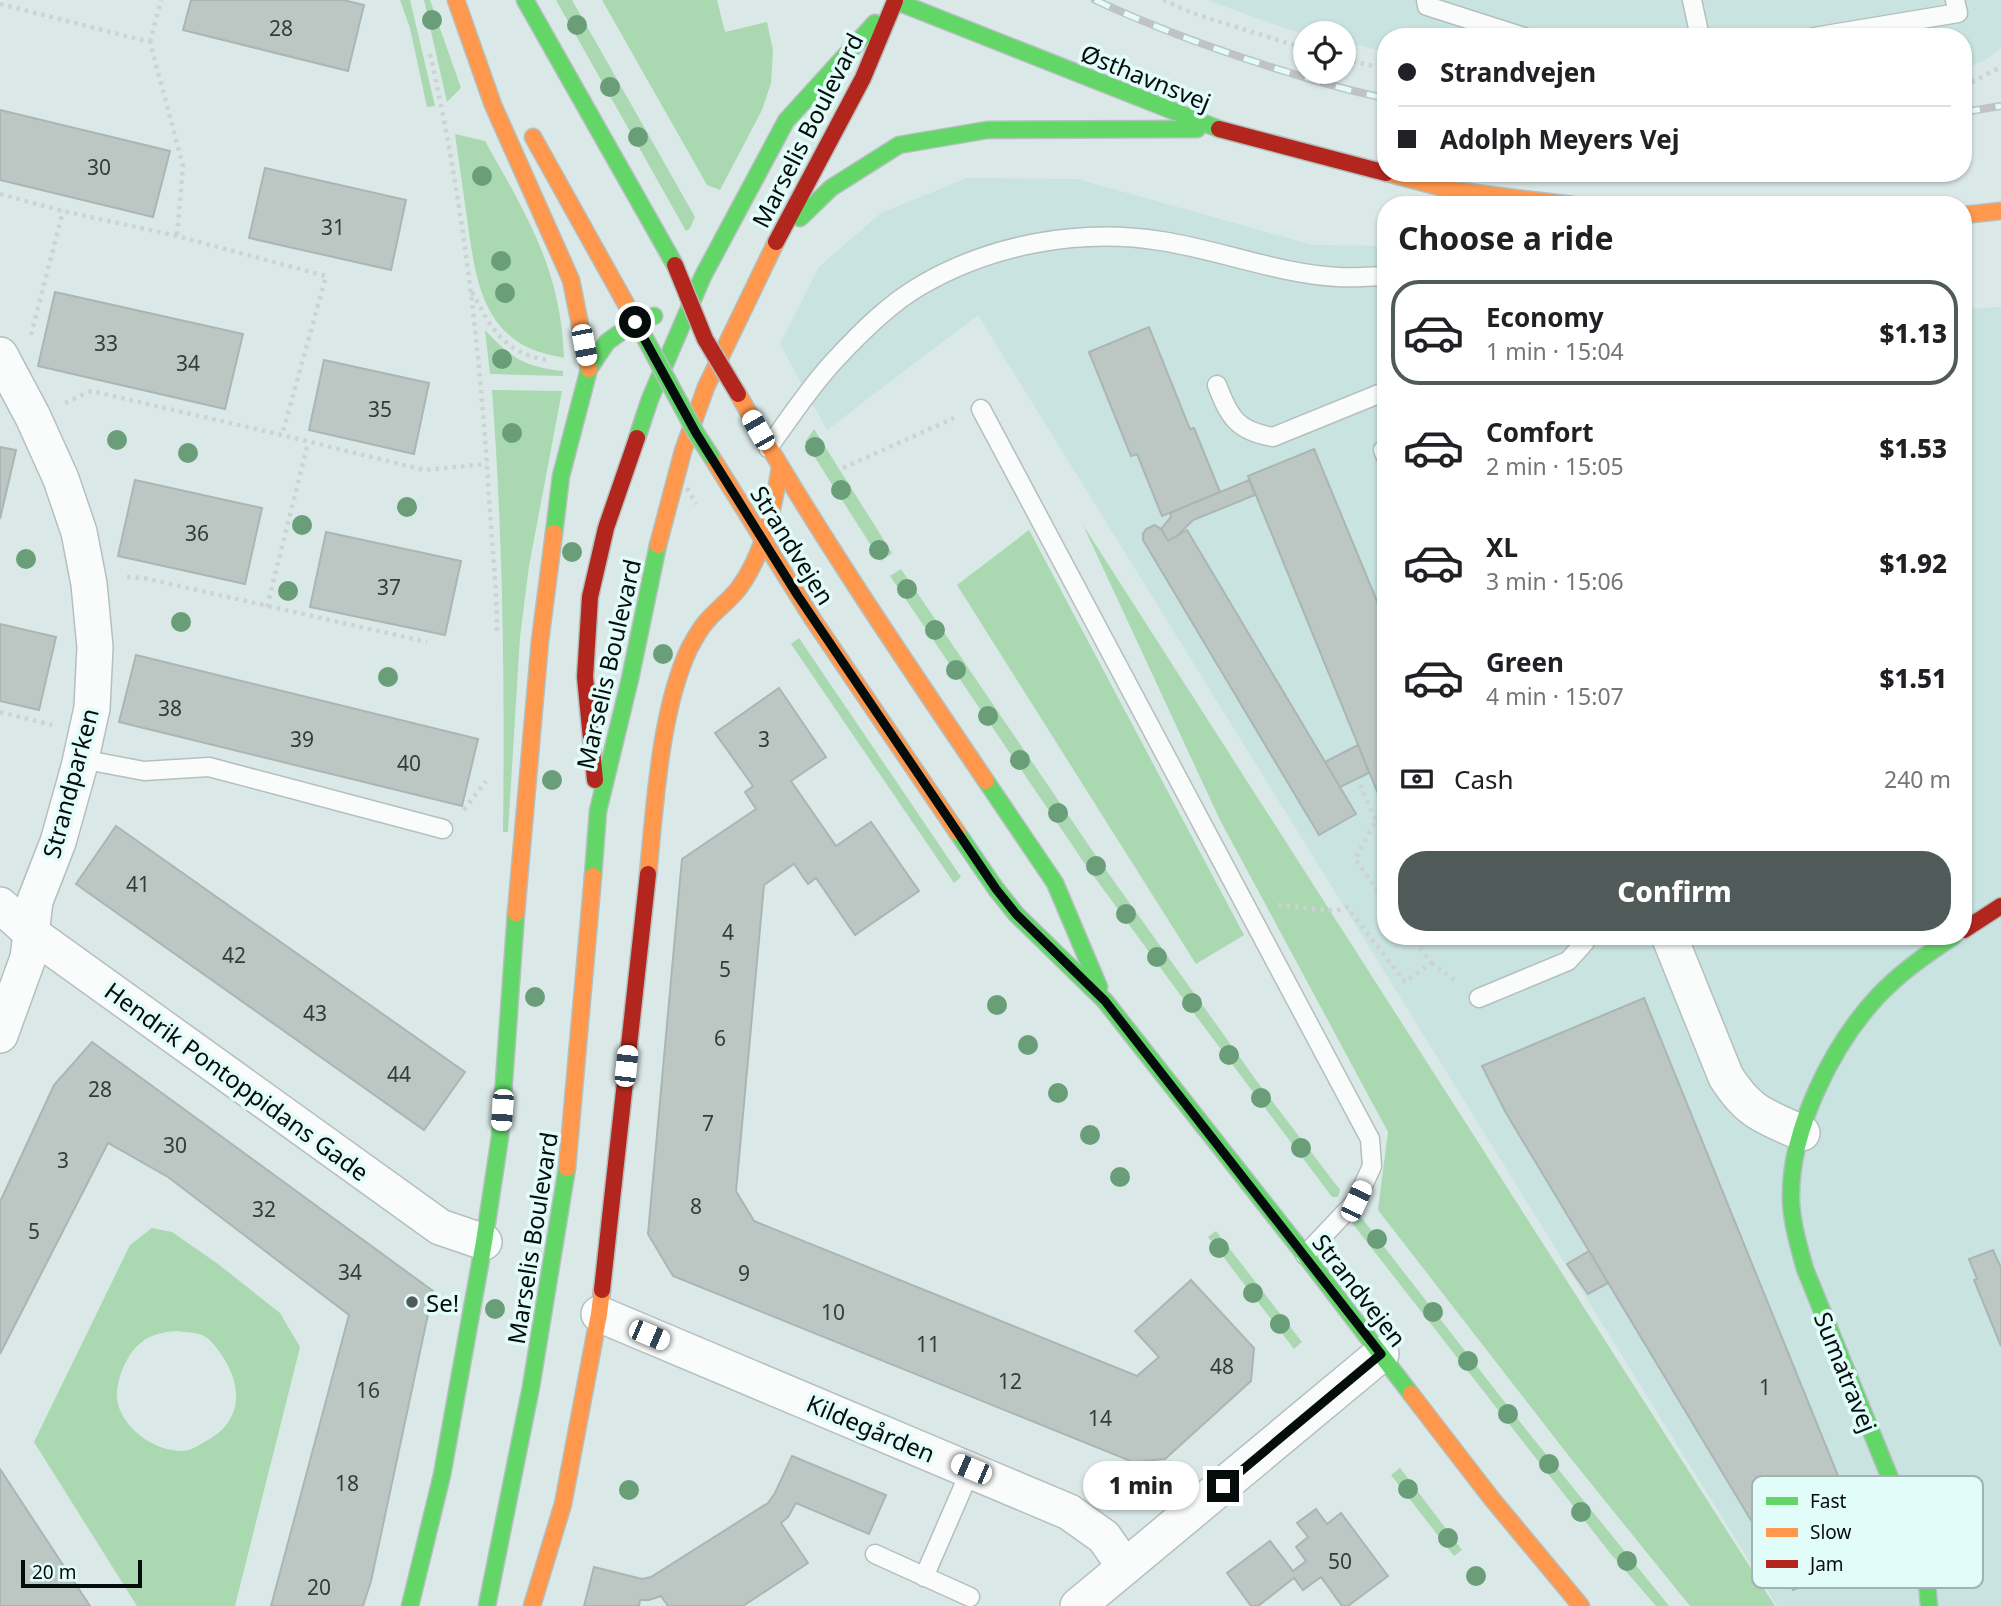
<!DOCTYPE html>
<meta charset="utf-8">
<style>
body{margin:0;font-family:"Noto Sans",sans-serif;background:#f2f2f2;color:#202124;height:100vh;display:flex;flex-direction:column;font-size:26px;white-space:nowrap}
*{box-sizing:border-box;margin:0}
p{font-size:23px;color:#757577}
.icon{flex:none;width:38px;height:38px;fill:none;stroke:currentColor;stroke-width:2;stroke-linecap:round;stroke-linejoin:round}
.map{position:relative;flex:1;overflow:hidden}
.drawer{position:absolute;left:1377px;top:196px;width:595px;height:749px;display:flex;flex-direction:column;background:#fff;border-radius:28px;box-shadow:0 2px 5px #0004}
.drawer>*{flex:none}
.top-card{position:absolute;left:1377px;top:28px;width:595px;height:154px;border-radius:28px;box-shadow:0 2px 5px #0004;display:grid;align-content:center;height:154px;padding:0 21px;background:#fff}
.tools{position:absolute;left:1293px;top:21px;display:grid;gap:14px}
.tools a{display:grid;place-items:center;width:63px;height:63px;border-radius:50%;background:#fff;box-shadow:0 2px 5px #0004;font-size:35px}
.scale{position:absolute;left:21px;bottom:18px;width:121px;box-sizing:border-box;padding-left:7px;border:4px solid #050d0c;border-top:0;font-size:19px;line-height:24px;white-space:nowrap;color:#050d0c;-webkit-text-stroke:5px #e1fcf9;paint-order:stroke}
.end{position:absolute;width:32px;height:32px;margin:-16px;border:9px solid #050d0c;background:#fff;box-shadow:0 0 0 4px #fff}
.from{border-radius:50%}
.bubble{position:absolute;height:49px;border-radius:24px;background:#fff;box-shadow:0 2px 5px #0004;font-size:23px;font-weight:800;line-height:49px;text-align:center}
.car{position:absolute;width:21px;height:42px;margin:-21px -10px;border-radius:9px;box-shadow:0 0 5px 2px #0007;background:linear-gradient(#fff 24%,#345 0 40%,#fff 0 76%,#345 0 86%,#fff 0)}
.top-card b{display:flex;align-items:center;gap:24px;height:66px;font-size:26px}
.top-card b+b{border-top:2px solid #e0e0e0}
.top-card i{width:18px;height:18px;background:#202124}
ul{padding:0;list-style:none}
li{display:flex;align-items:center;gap:21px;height:105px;margin:0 14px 10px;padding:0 7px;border:4px solid transparent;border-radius:28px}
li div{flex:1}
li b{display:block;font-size:26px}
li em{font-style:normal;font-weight:800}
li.on{border-color:#505a59}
li>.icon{width:63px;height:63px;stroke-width:1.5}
h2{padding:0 21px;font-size:32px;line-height:84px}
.pay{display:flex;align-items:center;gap:18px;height:77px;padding:0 21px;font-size:26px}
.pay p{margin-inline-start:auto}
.button{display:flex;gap:14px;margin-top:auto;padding:14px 21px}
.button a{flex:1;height:80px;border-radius:28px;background:#505a59;color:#fff;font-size:28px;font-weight:800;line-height:80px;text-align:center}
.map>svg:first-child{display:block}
</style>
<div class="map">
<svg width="2001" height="1606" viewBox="0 0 2001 1606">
<rect width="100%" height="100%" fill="#dae9e7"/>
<!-- built -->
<g fill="#c8e3e0">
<polygon points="1207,0 2001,0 2001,48 1984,61 1964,69 1964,37 1386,37 1386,52 1344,42 1344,33 1305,34 1293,31"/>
<polygon points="967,178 1077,179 1313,245 1386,246 1386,936 1964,936 1964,309 2001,307 2001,1606 1777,1606 978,315 827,430 780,344 819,267 881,213"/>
</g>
<!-- green -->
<g fill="#a9d8b1" fill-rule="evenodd">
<polygon points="400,0 410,0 435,106 427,107 410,28"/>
<polygon points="424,0 430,0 461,88 447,102"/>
<polygon points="556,0 572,0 695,217 690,228 686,231"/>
<polygon points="602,0 717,0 725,32 767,22 773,50 771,83 762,110 720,190 707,185"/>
<path d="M455 134 485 141C511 187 541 237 554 288 560 311 563 334 564 358 551 355 535 352 523 345 478 319 474 265 467 218 463 190 459 162 455 134Z"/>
<path d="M485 330C511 358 525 367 563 371V376L490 374Z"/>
<path d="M492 390 562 391 529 566 520 637 508 832H503C505 684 503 537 492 390Z"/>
<polygon points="814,429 892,553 881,561 805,442"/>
<polygon points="1083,525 1775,1606 1690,1606 1572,1460 1378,1210 1388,1132 1220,820"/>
<polygon points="1029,530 1244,935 1196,964 957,585"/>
<polygon points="901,569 1096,856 1256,1080 1340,1190 1338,1197 1332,1197 1181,996 1085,864 890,576"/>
<polygon points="799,638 961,877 954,883 791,644"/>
<polygon points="1361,1217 1528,1432 1669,1606 1656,1606 1610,1553 1352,1223"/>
<path d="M152 1228 172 1232 218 1264 280 1313 300 1347 235 1606H137L34 1442 130 1245ZM176 1331C184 1332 194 1332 202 1335 210 1338 216 1347 221 1354 242 1384 244 1420 208 1440 201 1444 192 1450 184 1451 157 1452 125 1431 118 1404 115 1395 118 1382 121 1373 132 1345 146 1333 176 1331Z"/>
<polygon points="1216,1231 1302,1342 1294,1349 1208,1237"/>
<polygon points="1400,1468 1462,1550 1454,1556 1391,1475"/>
</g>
<!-- building -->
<g fill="#bcc7c4" stroke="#abb5b3" stroke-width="2">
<polygon points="191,0 343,0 364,5 348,71 183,30"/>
<polygon points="0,110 170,151 153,217 0,180"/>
<polygon points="265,168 406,200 391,270 249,238"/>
<polygon points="55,292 243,334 225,409 38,366"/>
<polygon points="1149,327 1190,429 1194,428 1220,492 1162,516 1137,454 1131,456 1089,352"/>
<polygon points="324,360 429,383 414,454 309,430"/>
<polygon points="0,447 16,450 0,519"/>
<polygon points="1314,449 1386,623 1386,813 1248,476"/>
<polygon points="135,480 262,508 245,584 118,556"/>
<polygon points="1249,480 1255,495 1193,520 1177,536 1168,541 1161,529 1171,517 1170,513"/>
<polygon points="1155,525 1161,529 1168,541 1187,530 1356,814 1319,835 1143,540 1143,534 1146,529"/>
<polygon points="326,532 461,561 445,635 310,607"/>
<polygon points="0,624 56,637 39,710 0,701"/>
<polygon points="136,655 478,739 462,806 119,722"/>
<polygon points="779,688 826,757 791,781 836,846 871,822 919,891 855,935 816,878 808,884 794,864 764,885 736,1191 754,1221 1137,1376 1159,1357 1135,1331 1191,1280 1254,1348 1251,1381 1165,1459 1133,1462 673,1276 648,1234 682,859 756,809 745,792 753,786 715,733"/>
<polygon points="1358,745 1369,773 1340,787 1325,762"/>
<polygon points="116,826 465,1072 424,1130 76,884"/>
<polygon points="1644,998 1871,1557 1793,1590 1506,1113 1482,1066"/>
<polygon points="92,1042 433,1291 371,1581 363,1606 271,1606 349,1315 168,1177 108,1143 0,1354 0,1202 54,1085"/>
<polygon points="1993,1250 2001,1268 2001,1346 1974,1280 1977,1279 1969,1259"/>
<polygon points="1589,1251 1608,1283 1588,1294 1567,1264"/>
<polygon points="792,1456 886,1495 869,1534 796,1503 788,1517 781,1523 808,1563 743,1606 668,1606 661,1596 649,1600 640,1600 639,1606 584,1606 594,1567 642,1579 651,1577 768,1503 775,1493"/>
<polygon points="0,1469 90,1606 0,1606"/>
<polygon points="1316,1509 1327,1524 1341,1513 1388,1576 1348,1606 1342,1606 1321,1577 1303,1590 1294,1578 1258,1606 1251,1606 1227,1573 1270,1541 1293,1571 1306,1561 1296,1547 1308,1537 1297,1523"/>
</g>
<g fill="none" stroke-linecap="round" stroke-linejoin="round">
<defs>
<g id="lane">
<polyline points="1426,0 1427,6 1524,37"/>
<polyline points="1692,0 1700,37"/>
<polyline points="1814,37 1958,13 1955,0"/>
<path d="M1217 385C1229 417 1237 431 1273 437L1386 391"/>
<polyline points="981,409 1370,1139 1372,1166 1356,1201 1305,1255"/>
<path d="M768 448C790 418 811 385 836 359 861 332 889 304 920 286 991 244 1081 228 1161 241 1220 250 1279 274 1338 277 1354 278 1370 276 1386 276"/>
<polyline points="1383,450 1386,457"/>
<polyline points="81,759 144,771 209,767 443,829"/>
<polyline points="1479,998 1568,961 1585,942 1583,936"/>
<polyline points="875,1554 970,1597"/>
<polyline points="924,1577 971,1469"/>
</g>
<g id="street">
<polyline points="0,355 33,417 61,479 79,532 89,584 95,647 92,708 79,767 58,842 35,901 28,958 0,1035"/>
<polyline points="0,905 31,933 440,1227 484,1242"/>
<path d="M1669 936 1726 1077C1749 1113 1764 1116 1802 1133"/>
<polyline points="599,1314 1069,1512 1104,1537 1125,1567"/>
<polyline points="1078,1606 1381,1354"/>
</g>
<g id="fast">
<polyline points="525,0 675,265"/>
<polyline points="895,1 1219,129"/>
<polyline points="800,218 831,188 899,145 987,130 1197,129"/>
<polyline points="637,438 650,399 703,276 786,121 875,23"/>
<polyline points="554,533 561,476 589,369 607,342 635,322 654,316"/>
<polyline points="986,781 1055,883 1099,987"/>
<polyline points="957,832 996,889 1016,914 1105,1001 1305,1255 1411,1394"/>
<polyline points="593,876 598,811 630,679 658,545"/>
<polyline points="410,1606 442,1475 484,1242 500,1137 516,913"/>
<polyline points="487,1606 531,1387 567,1168"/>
<path d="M1929 1606 1927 1582 1921 1554 1805 1269C1799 1247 1792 1224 1791 1201 1789 1131 1832 1045 1879 995 1901 972 1927 954 1954 936"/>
</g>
<g id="slow">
<polyline points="456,0 493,105 571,280 589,369"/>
<polyline points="533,137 646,340"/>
<polyline points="1387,173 1451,190 1573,205"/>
<polyline points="1964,215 2001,211"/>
<path d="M738 394C814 527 900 654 986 781"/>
<polyline points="711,456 812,618 957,832"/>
<polyline points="658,545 683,451 706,387 776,242"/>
<path d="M648 874C655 805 660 711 689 649 694 640 699 630 706 622 716 610 729 601 739 588 764 554 773 509 780 468"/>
<polyline points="516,913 540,641 554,533"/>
<polyline points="567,1168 593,876"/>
<polyline points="1411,1394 1492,1499 1581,1606"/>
<polyline points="532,1606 563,1504 599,1314 602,1290"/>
</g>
<g id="jam">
<polyline points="1219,129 1386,173"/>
<polyline points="776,242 863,78 895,1"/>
<polyline points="595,780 585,677 590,597 606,528 637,438"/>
<polyline points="1964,930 2001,906"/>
<polyline points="602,1290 648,874"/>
</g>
</defs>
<!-- lane casing -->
<use href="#lane" stroke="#b4bfbe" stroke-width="21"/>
<!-- street casing -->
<use href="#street" stroke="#b4bfbe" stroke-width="38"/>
<!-- fast casing -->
<use href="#fast" stroke="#b4bfbe" stroke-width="19"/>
<!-- slow casing -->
<use href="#slow" stroke="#b4bfbe" stroke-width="19"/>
<!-- jam casing -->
<use href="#jam" stroke="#b4bfbe" stroke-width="19"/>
<!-- path -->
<g stroke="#ced2d2" stroke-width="4.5" stroke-dasharray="3.5 5" stroke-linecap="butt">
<polyline points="1163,0 1192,13 1306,49"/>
<polyline points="0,4 150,42 183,166 177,236"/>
<polyline points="150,42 161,0"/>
<path d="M430 54C463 199 480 349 489 497 492 543 497 589 497 635"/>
<polyline points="1344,59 1386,69"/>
<polyline points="1964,86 2001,67"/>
<polyline points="0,194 63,211 177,236 326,276 282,435"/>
<path d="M472 292C491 328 503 352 546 360"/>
<polyline points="31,335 63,211"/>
<polyline points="65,403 91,391 282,435 424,470 487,464"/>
<polyline points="843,468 954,418"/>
<polyline points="127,577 144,578 427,642"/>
<polyline points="267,607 308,443"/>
<polyline points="0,712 52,725"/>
<polyline points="1360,785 1376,820 1355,859 1386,902"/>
<polyline points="464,810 486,781"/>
<polyline points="1278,905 1336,911 1347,907 1405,982 1431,963 1411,936"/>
<polyline points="1431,963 1456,981"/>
</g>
<!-- lane -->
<use href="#lane" stroke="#f9fcfb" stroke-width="18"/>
<!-- street -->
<use href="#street" stroke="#f9fcfb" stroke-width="35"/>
<!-- fast -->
<use href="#fast" stroke="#63d668" stroke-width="16"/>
<!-- slow -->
<use href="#slow" stroke="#ff974d" stroke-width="16"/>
<!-- jam -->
<use href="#jam" stroke="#b3261e" stroke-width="16"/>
<defs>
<g id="rail">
<path d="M1095 0C1157 29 1222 52 1287 72 1320 82 1352 92 1386 98"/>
<polyline points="1964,112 2001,106"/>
</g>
</defs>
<!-- rail casing -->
<use href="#rail" stroke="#bfc3c2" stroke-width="8"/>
<!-- rail -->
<use href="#rail" stroke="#e1fcf9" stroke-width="5" stroke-dasharray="16" stroke-linecap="butt"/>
<defs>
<polyline id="fast-bridge" points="646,340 696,433 711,456"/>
<polyline id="jam-bridge" points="675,265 705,339 738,394"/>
</defs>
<!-- fast-bridge casing -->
<use href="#fast-bridge" stroke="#b4bfbe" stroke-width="19" stroke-linecap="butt"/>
<!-- jam-bridge casing -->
<use href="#jam-bridge" stroke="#b4bfbe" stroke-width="19" stroke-linecap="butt"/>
<!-- path-bridge -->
<polyline stroke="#ced2d2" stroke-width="4.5" stroke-dasharray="3.5 5" stroke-linecap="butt" points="687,488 696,504"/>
<!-- fast-bridge -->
<use href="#fast-bridge" stroke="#63d668" stroke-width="16"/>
<!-- jam-bridge -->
<use href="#jam-bridge" stroke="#b3261e" stroke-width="16"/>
</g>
<!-- trees -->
<g fill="#6a9e79">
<circle cx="432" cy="20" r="10"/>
<circle cx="577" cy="25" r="10"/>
<circle cx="610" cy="87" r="10"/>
<circle cx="638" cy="137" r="10"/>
<circle cx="482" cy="176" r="10"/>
<circle cx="501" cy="261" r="10"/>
<circle cx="505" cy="293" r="10"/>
<circle cx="502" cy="359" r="10"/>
<circle cx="512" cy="433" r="10"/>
<circle cx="117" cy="440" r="10"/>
<circle cx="815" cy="447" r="10"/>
<circle cx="188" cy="453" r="10"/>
<circle cx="841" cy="490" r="10"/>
<circle cx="407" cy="507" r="10"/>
<circle cx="302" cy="525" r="10"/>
<circle cx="879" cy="550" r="10"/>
<circle cx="572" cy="552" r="10"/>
<circle cx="26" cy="559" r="10"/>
<circle cx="907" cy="589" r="10"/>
<circle cx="288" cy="591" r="10"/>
<circle cx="181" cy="622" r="10"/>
<circle cx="935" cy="630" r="10"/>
<circle cx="663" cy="654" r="10"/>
<circle cx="956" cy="670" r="10"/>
<circle cx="388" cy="677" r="10"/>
<circle cx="988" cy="716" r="10"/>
<circle cx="1020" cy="760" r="10"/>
<circle cx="552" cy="780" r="10"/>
<circle cx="1058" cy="813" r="10"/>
<circle cx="1096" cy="866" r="10"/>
<circle cx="1126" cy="914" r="10"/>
<circle cx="1157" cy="957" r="10"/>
<circle cx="535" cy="997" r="10"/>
<circle cx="1192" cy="1003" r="10"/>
<circle cx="997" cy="1005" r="10"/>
<circle cx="1028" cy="1045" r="10"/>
<circle cx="1229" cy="1055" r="10"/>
<circle cx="1058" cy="1093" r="10"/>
<circle cx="1261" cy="1098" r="10"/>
<circle cx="1090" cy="1135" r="10"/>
<circle cx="1301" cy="1148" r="10"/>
<circle cx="1120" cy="1177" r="10"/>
<circle cx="1377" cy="1239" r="10"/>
<circle cx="1219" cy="1248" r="10"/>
<circle cx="1253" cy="1293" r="10"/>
<circle cx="495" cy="1309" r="10"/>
<circle cx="1433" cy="1312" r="10"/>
<circle cx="1280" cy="1324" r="10"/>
<circle cx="1468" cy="1361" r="10"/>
<circle cx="1508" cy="1414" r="10"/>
<circle cx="1549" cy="1464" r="10"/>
<circle cx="1408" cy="1489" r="10"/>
<circle cx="629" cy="1490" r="10"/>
<circle cx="1581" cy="1512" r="10"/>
<circle cx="1448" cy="1538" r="10"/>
<circle cx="1627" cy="1561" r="10"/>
<circle cx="1476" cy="1576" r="10"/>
</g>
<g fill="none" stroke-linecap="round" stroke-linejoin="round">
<!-- route -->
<polyline stroke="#050d0c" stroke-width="9" points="635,322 696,433 798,596 996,889 1016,914 1105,1001 1381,1354 1223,1486"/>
</g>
<!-- markers -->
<circle fill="#505a59" stroke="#e1fcf9" stroke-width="2.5" cx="412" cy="1302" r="7"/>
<g text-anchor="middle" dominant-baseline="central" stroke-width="7" stroke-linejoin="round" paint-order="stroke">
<!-- number labels -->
<g font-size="21" fill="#333c3a">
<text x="281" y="28">28</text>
<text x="99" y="167">30</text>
<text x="333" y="227">31</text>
<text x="106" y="343">33</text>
<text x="188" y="363">34</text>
<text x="380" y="409">35</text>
<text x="197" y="533">36</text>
<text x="389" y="587">37</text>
<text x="170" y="708">38</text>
<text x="302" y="739">39</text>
<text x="764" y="739">3</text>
<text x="409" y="763">40</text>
<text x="138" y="884">41</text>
<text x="728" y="932">4</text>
<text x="234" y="955">42</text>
<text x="725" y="969">5</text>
<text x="315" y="1013">43</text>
<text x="720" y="1038">6</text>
<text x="399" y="1074">44</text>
<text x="100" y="1089">28</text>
<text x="708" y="1123">7</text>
<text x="175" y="1145">30</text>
<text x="63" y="1160">3</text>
<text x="696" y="1206">8</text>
<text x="264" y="1209">32</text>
<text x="34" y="1231">5</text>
<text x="350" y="1272">34</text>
<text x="744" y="1273">9</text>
<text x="833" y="1312">10</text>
<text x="928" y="1344">11</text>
<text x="1222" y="1366">48</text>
<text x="1010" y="1381">12</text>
<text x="1765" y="1387">1</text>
<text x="368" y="1390">16</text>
<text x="1100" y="1418">14</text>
<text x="347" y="1483">18</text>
<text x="1340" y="1561">50</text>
<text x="319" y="1587">20</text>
</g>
<!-- street labels -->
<g font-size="24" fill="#050d0c" stroke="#e1fcf9">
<text transform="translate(1146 77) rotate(22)">Østhavnsvej</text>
<text transform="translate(807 130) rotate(-63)">Marselis Boulevard</text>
<text transform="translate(793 545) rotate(58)">Strandvejen</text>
<text transform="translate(608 664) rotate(-77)">Marselis Boulevard</text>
<text transform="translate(70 783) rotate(-75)">Strandparken</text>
<text transform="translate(237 1081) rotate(36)">Hendrik Pontoppidans Gade</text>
<text transform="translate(532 1238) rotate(-81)">Marselis Boulevard</text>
<text transform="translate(1360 1290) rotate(52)">Strandvejen</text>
<text transform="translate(1846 1372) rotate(68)">Sumatravej</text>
<text transform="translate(871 1428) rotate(23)">Kildegården</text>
</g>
<!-- poi labels -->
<g font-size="24" fill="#050d0c" stroke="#e1fcf9" text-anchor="start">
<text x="426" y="1302">Se!</text>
</g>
</g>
<!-- legend -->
<rect x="1752" y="1476" width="231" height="112" rx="10" fill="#e1fcf9" stroke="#9fb4b2" stroke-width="2"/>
<rect x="1766" y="1497" width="32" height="8" fill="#63d668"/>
<rect x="1766" y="1528" width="32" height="9" fill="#ff974d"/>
<rect x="1766" y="1560" width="32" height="8" fill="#b3261e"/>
<g font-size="19" fill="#050d0c">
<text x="1810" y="1508">Fast</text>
<text x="1810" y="1539">Slow</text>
<text x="1810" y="1571">Jam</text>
</g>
</svg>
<div class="tools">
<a><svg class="icon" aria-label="locate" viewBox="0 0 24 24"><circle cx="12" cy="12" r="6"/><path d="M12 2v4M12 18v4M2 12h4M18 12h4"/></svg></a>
</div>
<div class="scale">20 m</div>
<i class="end from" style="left:635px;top:322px"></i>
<i class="end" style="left:1223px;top:1486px"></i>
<div class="bubble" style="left:1083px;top:1461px;width:116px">1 min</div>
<i class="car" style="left:584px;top:345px;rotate:169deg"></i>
<i class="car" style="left:758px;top:430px;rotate:330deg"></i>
<i class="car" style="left:626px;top:1066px;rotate:6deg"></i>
<i class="car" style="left:502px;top:1110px;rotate:184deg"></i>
<i class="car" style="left:1356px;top:1201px;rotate:25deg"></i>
<i class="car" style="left:649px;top:1335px;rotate:113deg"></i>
<i class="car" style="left:971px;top:1469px;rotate:293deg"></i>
<div class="top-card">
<b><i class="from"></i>Strandvejen</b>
<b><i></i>Adolph Meyers Vej</b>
</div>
<section class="drawer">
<h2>Choose a ride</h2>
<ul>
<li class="on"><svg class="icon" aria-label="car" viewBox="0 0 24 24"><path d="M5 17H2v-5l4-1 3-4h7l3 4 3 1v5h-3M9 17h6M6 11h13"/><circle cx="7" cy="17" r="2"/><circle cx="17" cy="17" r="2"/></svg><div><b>Economy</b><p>1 min · 15:04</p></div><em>$1.13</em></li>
<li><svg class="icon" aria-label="car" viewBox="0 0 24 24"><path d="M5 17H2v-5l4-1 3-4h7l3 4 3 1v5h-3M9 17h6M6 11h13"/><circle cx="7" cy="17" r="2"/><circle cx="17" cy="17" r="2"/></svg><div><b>Comfort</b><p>2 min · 15:05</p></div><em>$1.53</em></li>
<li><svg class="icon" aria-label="car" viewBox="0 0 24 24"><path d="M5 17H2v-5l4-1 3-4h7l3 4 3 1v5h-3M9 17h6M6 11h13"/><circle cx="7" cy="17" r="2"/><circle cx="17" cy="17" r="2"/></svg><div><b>XL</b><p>3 min · 15:06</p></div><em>$1.92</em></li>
<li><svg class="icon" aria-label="car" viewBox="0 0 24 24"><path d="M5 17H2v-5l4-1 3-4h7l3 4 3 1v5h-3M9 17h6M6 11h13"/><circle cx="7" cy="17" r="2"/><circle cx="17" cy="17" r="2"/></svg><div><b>Green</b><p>4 min · 15:07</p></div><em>$1.51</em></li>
</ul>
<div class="pay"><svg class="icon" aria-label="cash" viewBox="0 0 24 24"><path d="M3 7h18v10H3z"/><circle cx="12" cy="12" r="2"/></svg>Cash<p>240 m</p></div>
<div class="button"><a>Confirm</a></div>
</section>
</div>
